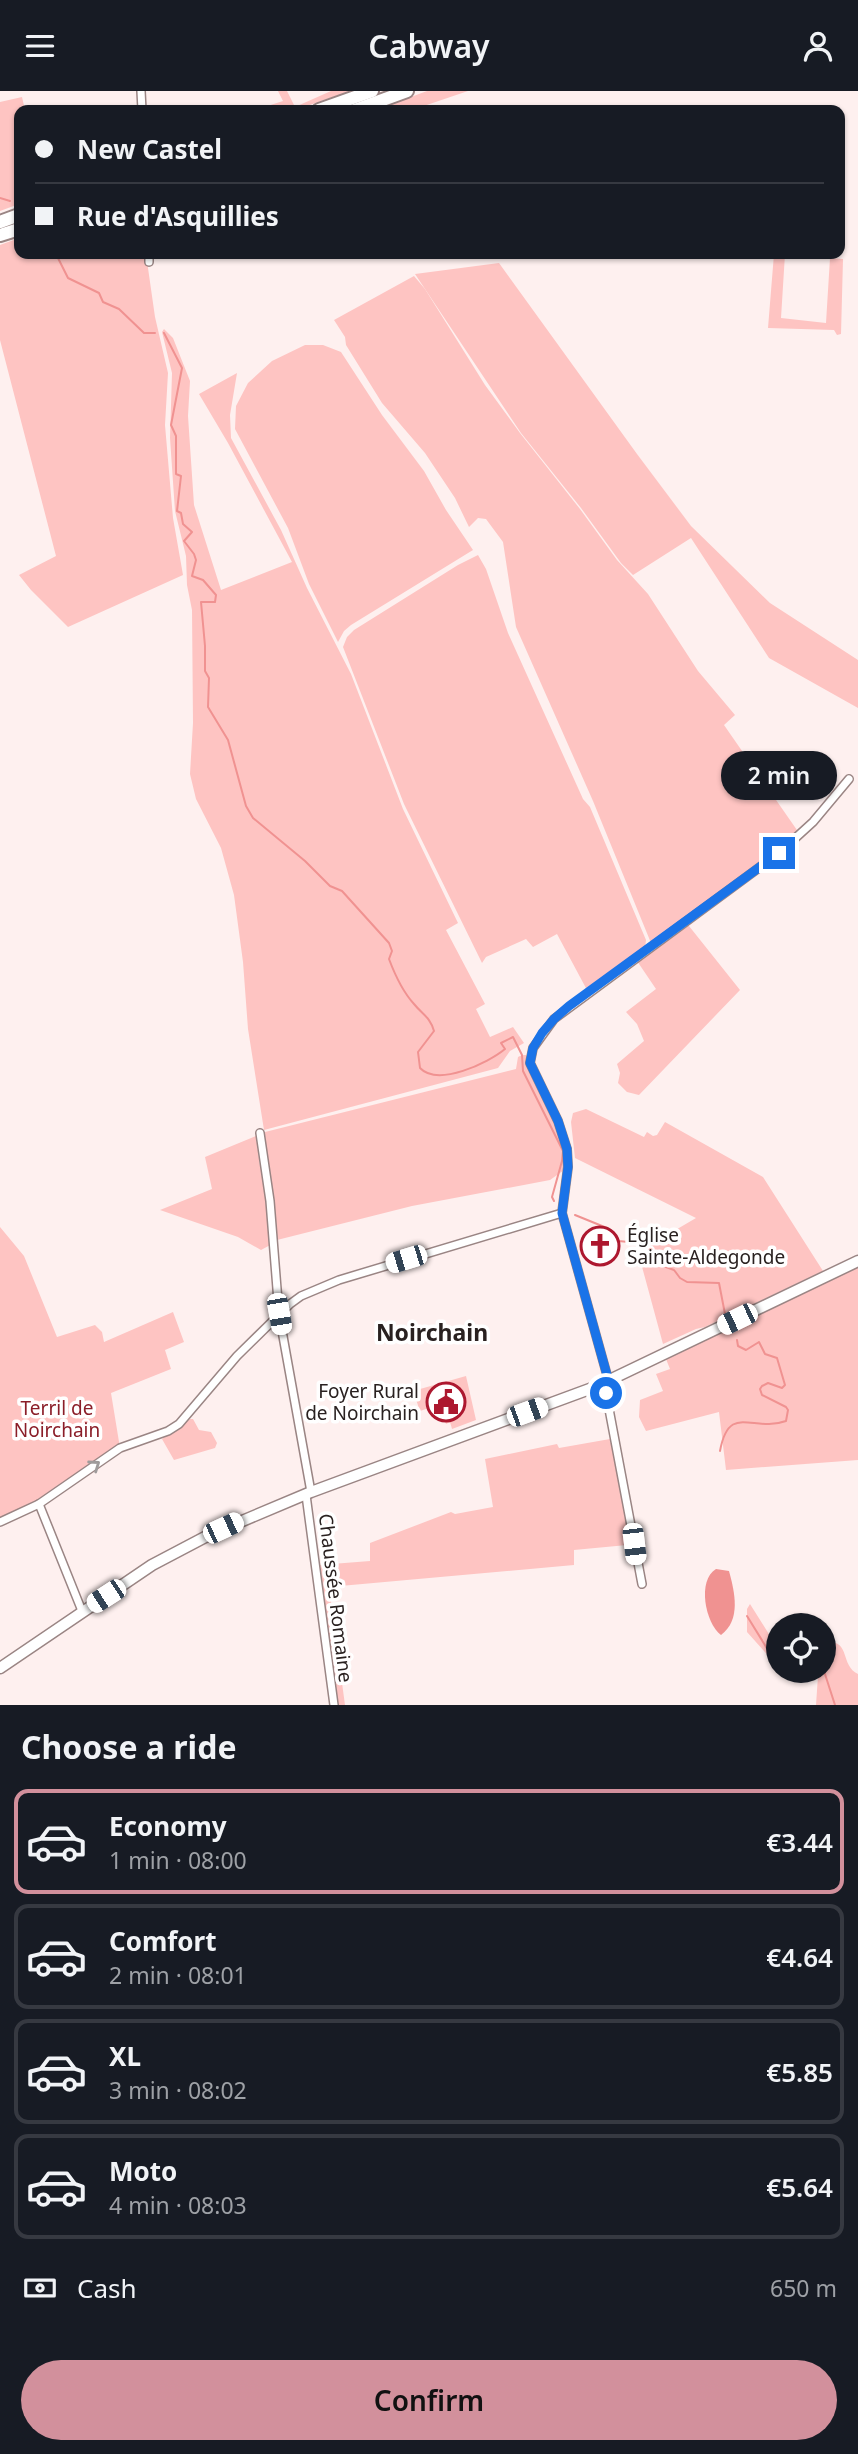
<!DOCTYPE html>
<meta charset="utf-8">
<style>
body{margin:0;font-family:"Noto Sans",sans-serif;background:#20242c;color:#f1f3f6;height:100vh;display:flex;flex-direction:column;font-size:26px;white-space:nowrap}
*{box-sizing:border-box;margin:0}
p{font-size:23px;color:#9ea1a6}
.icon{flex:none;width:38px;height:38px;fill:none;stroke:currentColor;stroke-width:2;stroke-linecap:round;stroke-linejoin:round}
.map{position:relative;height:1614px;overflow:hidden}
.panel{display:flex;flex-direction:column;background:#171b24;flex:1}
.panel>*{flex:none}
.top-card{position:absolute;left:14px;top:14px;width:831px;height:154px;border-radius:14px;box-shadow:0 2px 5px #0004;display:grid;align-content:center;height:154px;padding:0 21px;background:#171b24}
.controls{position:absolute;left:766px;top:1522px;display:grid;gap:14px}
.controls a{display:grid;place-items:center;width:70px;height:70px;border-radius:50%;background:#171b24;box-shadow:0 2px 5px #0004;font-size:35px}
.end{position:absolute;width:32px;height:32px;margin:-16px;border:9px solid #1a73e8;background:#fff;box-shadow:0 0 0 4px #fff}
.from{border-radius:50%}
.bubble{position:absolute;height:49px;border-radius:24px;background:#171b24;box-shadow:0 2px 5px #0004;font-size:23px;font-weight:600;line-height:49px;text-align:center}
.car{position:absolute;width:21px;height:42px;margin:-21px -10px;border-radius:9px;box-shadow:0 0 5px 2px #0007;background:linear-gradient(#fff 24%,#345 0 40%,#fff 0 76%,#345 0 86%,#fff 0)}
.top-card b{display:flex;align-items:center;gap:24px;height:66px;font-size:26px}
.top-card b+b{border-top:2px solid #363941}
.top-card i{width:18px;height:18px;background:#f1f3f6}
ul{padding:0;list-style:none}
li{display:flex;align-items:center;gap:21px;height:105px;margin:0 14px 10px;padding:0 7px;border:4px solid #363941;border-radius:14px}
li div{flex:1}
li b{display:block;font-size:26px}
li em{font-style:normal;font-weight:600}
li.selected{border-color:#d2909c}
li>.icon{width:63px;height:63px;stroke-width:1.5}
h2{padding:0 21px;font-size:32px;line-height:84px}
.pay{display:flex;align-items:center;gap:18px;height:77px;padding:0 21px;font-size:26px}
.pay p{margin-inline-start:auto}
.button{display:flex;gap:14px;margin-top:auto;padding:14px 21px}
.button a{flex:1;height:80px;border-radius:42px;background:#d2909c;color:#111;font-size:28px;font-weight:600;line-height:80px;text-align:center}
header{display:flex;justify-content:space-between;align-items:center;height:91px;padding:0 21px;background:#171b24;font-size:32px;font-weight:600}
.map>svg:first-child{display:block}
</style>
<header><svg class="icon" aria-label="menu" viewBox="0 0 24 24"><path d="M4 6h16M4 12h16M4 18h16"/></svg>Cabway<svg class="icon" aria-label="person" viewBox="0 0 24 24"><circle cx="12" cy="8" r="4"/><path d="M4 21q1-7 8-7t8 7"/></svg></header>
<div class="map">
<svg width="858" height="1614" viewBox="0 0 858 1614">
<rect width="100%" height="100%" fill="#fef0ef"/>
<!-- green -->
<g fill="#fec4c2">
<polygon points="278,0 287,0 295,16 331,0 350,0 295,19 255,19 283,10"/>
<polygon points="427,0 468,0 412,19 376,19"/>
<polygon points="22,6 25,19 19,19 19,113 0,120 0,11"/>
<polygon points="19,147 19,163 146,163 155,226 168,282 165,334 173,427 183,484 68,536 31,499 19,484 56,465 0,249 0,154"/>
<polygon points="774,163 785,163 781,227 826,232 830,167 843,168 841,243 837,244 834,239 768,237"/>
<polygon points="499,172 637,363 691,435 770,512 858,569 858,617 769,567 691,447 633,484 621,472 581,417 521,342 415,183"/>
<polygon points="414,185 425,198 485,294 520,342 580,418 617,469 648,503 698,580 735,624 724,634 799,742 766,770 651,852 593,710 516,536 503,451 486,428 478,427 469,436 455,407 425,362 382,312 346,254 345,246 334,229"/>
<polygon points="164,238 173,247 190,290 188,325 194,414 221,499 292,471 228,352 199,303 237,282 230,324 231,347 281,439 307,497 351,583 403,718 458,832 446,839 485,913 476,918 490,946 513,936 524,952 510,960 498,977 264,1039 248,938 243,871 234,804 221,757 196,708 190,683 193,632 192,519 187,494 186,465 175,420 170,347 172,282 162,241"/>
<polygon points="305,254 323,254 341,261 382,324 424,380 446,419 473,459 351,534 344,540 338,551 309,493 288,437 235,338 236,315 248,292 272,270"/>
<polygon points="478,464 486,478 508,542 583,708 590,716 646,849 645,857 587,899 557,843 533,856 526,848 486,866 482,872 404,713 343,556 347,546 354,539 458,474"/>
<polygon points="685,830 740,899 639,1004 627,1001 618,992 620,982 617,973 644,950 637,933 626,921 656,898 635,867"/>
<polygon points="522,964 526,964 529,979 562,1046 567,1077 550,1089 412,1115 277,1149 264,1044 265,1041 516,978 518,966"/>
<polygon points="586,1018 644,1046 647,1041 653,1045 657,1044 665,1031 763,1086 823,1180 705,1236 696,1238 663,1253 638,1161 696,1127 575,1067 571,1031 573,1022"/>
<polygon points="256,1045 260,1075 265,1074 274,1152 261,1159 238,1146 160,1119 212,1098 205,1066"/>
<polygon points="0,1136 24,1165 57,1246 95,1234 102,1241 104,1251 173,1221 184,1251 165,1259 171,1278 111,1302 120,1357 39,1413 0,1431"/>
<polygon points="858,1170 858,1369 726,1379 719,1321 646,1340 639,1326 640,1309 663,1300 656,1283 670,1278 664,1263"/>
<polygon points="466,1285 476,1329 452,1338 450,1331 446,1333 436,1307 427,1311 429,1317 420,1320 413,1300"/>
<polygon points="190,1328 193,1328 199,1339 211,1341 217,1352 215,1357 174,1369 162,1348"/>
<polygon points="610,1348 628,1436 627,1454 574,1459 574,1474 329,1496 345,1614 337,1614 319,1474 370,1470 370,1452 451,1421 455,1423 493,1416 485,1368 557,1353 559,1357"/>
<polygon points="750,1513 772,1548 779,1555 779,1573 772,1569 747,1541 747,1518"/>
<path d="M824 1551C852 1548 839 1574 858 1583V1614H816L818 1585 802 1580H824Z"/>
</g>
<!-- water -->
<path fill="#f09291" d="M716 1478 729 1480C735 1502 741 1529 721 1544 705 1532 697 1489 716 1478Z"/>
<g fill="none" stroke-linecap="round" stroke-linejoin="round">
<!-- stream -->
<g stroke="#f09291" stroke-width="2">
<polyline points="0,107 10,110"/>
<polyline points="56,163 68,187 99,202 103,211 119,218 144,242 155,242"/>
<path d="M164 242 182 277 171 334 176 345V383L181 385 177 420 181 422 183 433 192 441 184 450 194 463 196 469 192 485 203 489 216 504 215 511H201L205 555V580L209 587 208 616 228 649 246 715 253 727 305 770 330 795 342 800 389 852 392 860 389 868C395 884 403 901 414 913 423 924 430 926 434 940L418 961 420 977C438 996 488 972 505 958L501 952 513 946 522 964 523 980 563 1060 562 1070 552 1106 554 1110"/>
<polyline points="575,1124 607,1137 619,1150 637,1152 655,1172 674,1179 680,1187 687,1191 719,1192 725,1223"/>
<path d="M720 1360C729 1311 753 1342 786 1330L788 1319 786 1316 762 1304 760 1298 762 1295 768 1292 782 1297 785 1294 777 1267 765 1263 759 1251 746 1259 738 1255 737 1249"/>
<polyline points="747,1525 768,1559 779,1569"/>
<polyline points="824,1580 835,1614"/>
</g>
<defs>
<g id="street">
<polyline points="141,0 142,19"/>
<polyline points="149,163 149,171"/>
<polyline points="260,1042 270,1110 279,1223 311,1401"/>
<polyline points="306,1404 334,1614"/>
<polyline points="39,1413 82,1520"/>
<polyline points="0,1431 39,1413 120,1357 168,1340 179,1333 237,1265 290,1213 301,1205 339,1189 562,1122"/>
<polyline points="642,1493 606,1302 607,1284 562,1122 568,1076 567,1058 558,1030 530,972 533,957 554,928 779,762 813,731 849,688"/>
</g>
<polyline id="secondary" points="0,1577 152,1474 209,1444 311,1401 595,1296 858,1170"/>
<g id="highway">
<polyline points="319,19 372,0"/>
<polyline points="355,19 407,0"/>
<polyline points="0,131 19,124"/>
<polyline points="0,144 19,138"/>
</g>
</defs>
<!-- street casing -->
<use href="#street" stroke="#9a8584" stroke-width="10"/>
<!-- secondary casing -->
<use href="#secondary" stroke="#9a8584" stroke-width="13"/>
<!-- highway casing -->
<use href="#highway" stroke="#9a8584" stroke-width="16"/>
<!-- street -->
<use href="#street" stroke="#fff" stroke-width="7"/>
<!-- secondary -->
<use href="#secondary" stroke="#fff" stroke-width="10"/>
<!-- highway -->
<use href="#highway" stroke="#fff" stroke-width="12"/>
</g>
<!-- one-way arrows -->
<defs><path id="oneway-chevron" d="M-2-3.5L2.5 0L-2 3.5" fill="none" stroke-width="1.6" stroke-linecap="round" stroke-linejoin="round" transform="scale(1.75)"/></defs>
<use stroke="#9f9b9b" href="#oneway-chevron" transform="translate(95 1374) rotate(-35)"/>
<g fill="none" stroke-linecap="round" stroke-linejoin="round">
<!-- route -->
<polyline stroke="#1a73e8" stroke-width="9" points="606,1302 607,1284 562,1122 568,1076 567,1058 558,1030 530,972 533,957 542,942 554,928 569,915 779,762"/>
</g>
<!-- icons -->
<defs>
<symbol id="church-ring" viewBox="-11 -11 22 22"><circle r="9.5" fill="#fff" stroke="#ad182f" stroke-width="1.5"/><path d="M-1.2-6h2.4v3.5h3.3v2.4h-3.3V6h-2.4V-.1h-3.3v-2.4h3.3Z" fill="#ad182f"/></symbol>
<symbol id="civic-ring" viewBox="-11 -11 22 22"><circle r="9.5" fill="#fff" stroke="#ad182f" stroke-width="1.5"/><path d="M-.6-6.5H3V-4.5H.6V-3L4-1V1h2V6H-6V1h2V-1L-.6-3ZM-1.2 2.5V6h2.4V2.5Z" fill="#ad182f"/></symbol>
</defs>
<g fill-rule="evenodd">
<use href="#church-ring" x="578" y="1133" width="44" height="44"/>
<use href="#civic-ring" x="424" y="1289" width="44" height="44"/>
</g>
<g text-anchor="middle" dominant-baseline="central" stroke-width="7" stroke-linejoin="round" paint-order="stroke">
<!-- poi labels -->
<g font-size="19" fill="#292120" stroke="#fff" text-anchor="start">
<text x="627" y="1144">Église<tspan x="627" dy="22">Sainte-Aldegonde</tspan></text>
<text x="419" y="1300" text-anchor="end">Foyer Rural<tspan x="419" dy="22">de Noirchain</tspan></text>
</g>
<!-- park labels -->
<g font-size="19" fill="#8b1e29" stroke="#fff">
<text x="57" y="1317">Terril de<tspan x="57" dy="22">Noirchain</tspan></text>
</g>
<!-- street labels -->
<g font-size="19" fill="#292120" stroke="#fff">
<text transform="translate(336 1507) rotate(83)">Chaussée Romaine</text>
</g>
<!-- quarter labels -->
<g font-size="23" font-weight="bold" fill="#292120" stroke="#fff">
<text x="432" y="1241">Noirchain</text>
</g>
</g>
</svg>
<div class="controls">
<a><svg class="icon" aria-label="locate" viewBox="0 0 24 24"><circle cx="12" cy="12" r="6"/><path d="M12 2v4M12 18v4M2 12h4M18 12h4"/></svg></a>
</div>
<i class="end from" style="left:606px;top:1302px"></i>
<i class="end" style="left:779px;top:762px"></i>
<div class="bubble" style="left:721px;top:660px;width:116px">2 min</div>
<i class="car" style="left:406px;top:1168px;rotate:253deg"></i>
<i class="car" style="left:279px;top:1223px;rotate:170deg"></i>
<i class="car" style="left:737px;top:1228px;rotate:244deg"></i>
<i class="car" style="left:527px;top:1321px;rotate:70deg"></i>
<i class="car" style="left:223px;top:1437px;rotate:65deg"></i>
<i class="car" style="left:634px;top:1453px;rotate:173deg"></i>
<i class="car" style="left:106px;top:1505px;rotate:237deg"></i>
<div class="top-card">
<b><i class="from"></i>New Castel</b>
<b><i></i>Rue d'Asquillies</b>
</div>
</div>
<section class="panel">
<h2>Choose a ride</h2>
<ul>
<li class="selected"><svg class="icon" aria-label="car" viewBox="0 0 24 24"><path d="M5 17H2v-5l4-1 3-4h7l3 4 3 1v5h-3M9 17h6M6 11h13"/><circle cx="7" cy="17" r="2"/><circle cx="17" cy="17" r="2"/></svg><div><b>Economy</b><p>1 min · 08:00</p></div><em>€3.44</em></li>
<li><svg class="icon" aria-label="car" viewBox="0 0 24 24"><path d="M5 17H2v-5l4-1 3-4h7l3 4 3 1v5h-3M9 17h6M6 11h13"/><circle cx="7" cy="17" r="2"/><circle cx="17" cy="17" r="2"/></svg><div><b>Comfort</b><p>2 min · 08:01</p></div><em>€4.64</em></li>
<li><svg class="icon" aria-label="car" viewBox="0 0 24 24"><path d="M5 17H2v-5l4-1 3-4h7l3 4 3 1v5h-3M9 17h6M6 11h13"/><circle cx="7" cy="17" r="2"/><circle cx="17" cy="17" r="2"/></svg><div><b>XL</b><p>3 min · 08:02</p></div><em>€5.85</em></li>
<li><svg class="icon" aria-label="car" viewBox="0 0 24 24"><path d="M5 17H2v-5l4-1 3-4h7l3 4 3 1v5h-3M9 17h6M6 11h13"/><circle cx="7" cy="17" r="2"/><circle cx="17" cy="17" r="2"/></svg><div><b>Moto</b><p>4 min · 08:03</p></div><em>€5.64</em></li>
</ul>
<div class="pay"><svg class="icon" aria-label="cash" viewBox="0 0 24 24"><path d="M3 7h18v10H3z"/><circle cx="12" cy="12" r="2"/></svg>Cash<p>650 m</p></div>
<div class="button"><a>Confirm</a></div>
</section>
